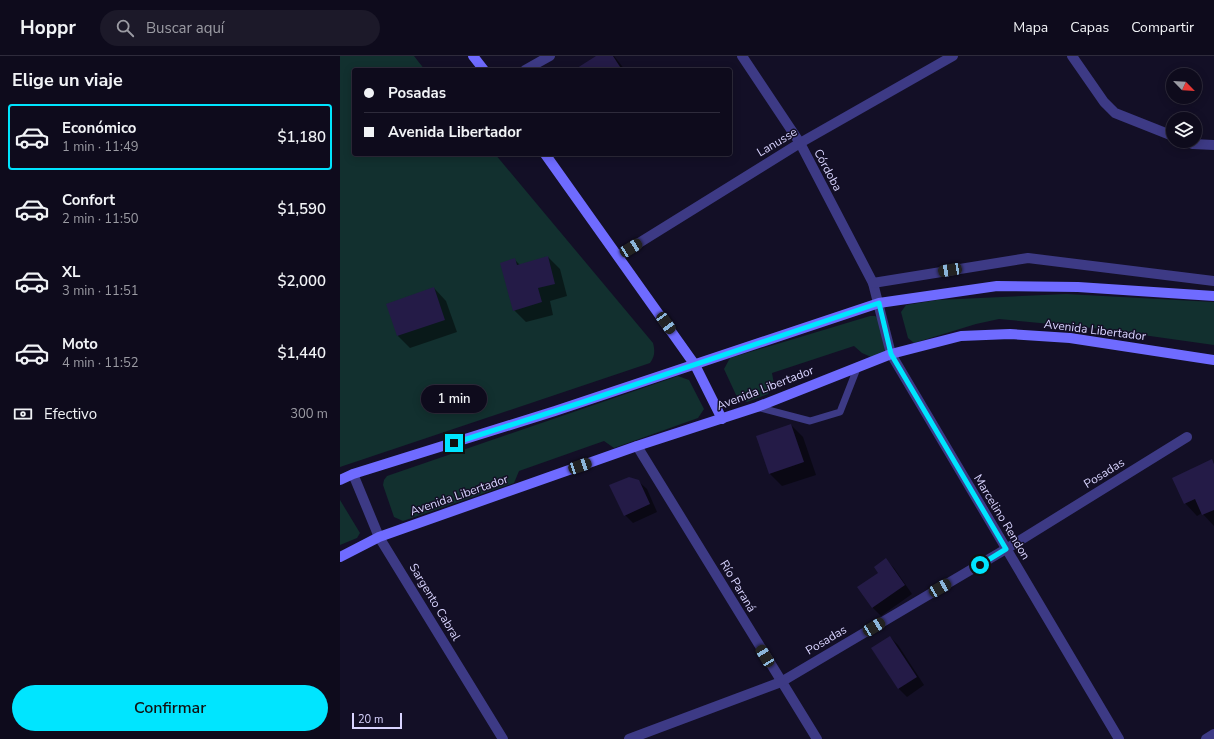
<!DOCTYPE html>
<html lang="es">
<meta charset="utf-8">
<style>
body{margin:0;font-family:"Nunito Sans",sans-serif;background:#1c1929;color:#f1f3f6;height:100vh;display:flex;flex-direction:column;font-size:15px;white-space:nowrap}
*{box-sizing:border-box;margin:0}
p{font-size:13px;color:#9b9ba3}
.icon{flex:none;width:22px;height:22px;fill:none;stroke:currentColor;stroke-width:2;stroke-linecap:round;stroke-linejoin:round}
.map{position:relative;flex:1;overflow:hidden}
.drawer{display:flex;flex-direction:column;background:#0e0b1c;width:340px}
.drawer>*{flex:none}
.hud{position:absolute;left:12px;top:12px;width:380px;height:88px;border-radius:4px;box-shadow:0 2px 10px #0003,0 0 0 1px #2e2b3b;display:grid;align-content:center;height:88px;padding:0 12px;background:#0e0b1c}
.needle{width:26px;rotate:115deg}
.buttons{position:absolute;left:826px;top:12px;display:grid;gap:8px}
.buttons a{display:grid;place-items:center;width:36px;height:36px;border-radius:50%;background:#0e0b1c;box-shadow:0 2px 10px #0003,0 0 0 1px #2e2b3b;font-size:20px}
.scale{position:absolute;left:12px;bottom:10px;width:50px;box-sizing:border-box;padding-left:4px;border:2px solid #d9d4ff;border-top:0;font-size:11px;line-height:14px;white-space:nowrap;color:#d9d4ff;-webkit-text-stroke:3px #130f26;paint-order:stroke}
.end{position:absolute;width:18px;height:18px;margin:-9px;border:5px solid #00e5ff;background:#111;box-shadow:0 0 0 2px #111}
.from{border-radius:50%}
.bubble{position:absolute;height:28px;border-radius:14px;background:#0e0b1c;box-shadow:0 2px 10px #0003,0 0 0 1px #2e2b3b;font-size:13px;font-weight:600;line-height:28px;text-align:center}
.car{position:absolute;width:12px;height:24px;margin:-12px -6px;border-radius:5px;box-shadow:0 0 3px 1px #0007;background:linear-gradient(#222 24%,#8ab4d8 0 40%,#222 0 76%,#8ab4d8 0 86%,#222 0)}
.hud b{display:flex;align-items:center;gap:14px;height:38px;font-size:15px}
.hud b+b{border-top:1px solid #2e2b3b}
.hud i{width:10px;height:10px;background:#f1f3f6}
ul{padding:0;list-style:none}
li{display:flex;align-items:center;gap:12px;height:66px;margin:0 8px 6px;padding:0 4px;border:2px solid transparent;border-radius:4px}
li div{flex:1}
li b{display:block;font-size:15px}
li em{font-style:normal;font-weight:600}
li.on{border-color:#00e5ff}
li>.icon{width:36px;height:36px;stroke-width:1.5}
h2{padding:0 12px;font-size:18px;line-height:48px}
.pay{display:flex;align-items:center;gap:10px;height:44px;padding:0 12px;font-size:15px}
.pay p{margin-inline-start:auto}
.button{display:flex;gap:8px;margin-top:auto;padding:8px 12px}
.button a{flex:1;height:46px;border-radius:24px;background:#00e5ff;color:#111;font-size:16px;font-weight:600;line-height:46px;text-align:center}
header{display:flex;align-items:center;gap:24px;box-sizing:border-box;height:56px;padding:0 20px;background:#0e0b1c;border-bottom:1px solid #2e2b3b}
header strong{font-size:19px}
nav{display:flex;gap:22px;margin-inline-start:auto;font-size:14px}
.search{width:280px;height:36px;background:#1c1929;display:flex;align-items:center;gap:10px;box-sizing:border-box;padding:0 14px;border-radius:22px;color:#9b9ba3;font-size:15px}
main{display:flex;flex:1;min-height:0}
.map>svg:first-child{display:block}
</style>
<header>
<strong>Hoppr</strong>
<div class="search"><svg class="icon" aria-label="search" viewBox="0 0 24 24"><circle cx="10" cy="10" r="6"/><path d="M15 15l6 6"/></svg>Buscar aquí</div>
<nav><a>Mapa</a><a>Capas</a><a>Compartir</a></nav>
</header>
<main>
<section class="drawer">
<h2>Elige un viaje</h2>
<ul>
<li class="on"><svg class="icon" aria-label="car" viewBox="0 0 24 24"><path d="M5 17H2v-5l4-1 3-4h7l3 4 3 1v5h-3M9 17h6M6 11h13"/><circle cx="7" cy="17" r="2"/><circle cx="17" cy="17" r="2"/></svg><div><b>Económico</b><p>1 min · 11:49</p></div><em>$1,180</em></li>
<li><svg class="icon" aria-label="car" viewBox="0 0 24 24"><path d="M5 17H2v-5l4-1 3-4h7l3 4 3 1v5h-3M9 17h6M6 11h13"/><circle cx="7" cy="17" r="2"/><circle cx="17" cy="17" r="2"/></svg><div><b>Confort</b><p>2 min · 11:50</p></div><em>$1,590</em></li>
<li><svg class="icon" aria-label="car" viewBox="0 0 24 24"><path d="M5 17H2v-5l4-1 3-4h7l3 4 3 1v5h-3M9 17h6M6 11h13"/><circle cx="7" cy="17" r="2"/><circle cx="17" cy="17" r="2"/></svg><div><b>XL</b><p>3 min · 11:51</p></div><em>$2,000</em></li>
<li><svg class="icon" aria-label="car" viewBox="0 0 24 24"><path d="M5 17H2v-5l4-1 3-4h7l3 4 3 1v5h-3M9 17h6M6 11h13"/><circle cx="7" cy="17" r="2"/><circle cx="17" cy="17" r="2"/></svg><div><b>Moto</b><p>4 min · 11:52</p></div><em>$1,440</em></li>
</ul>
<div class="pay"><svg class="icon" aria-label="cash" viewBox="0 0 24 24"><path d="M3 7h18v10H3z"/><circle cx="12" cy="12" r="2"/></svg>Efectivo<p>300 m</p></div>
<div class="button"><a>Confirmar</a></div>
</section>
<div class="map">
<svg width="874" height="683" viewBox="0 0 874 683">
<rect width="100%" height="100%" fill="#130f26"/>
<!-- green -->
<g fill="#12302f">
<path d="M0 0H74L85 14H14V98H155L313 287C315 295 315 300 310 307L0 411Z"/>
<polygon points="726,238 874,246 874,289 753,272 659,263 636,268 574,287 568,282 561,256 566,249 597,244"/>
<polygon points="530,260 535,260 540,263 545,294 543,298 531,301 522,297 514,290 432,317 434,328 428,338 407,346 397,341 384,313 390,302"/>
<polygon points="338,320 349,324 364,353 358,362 274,392 264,385 179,415 174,427 63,465 54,461 43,429 44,424 47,420"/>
<polygon points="0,444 20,477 17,482 0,489"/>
</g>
<!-- shadow -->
<g fill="#0007">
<polygon points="258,0 274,0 285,14 236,14"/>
<polygon points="208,201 220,213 227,240 210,245 213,259 186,266 174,254 175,204 180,209"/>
<polygon points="94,232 106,245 117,276 70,292 58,280 48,248"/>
<polygon points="451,369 463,381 476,419 442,430 430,418 417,380"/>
<polygon points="872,405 874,407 874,470 862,457 857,460 845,447"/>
<polygon points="298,425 307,433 317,456 293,467 285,459"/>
<polygon points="546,504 554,512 572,538 541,560 533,552 519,531 539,517"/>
<polygon points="550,581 558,589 584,629 567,641 559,633 532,593"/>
</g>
<!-- building -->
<g fill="#241b47">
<polygon points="256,0 273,0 282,14 234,14"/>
<polygon points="208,200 215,228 198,232 202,246 173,255 160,207 175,202 177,209"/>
<polygon points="94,231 105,264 57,280 46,248"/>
<polygon points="451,368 464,406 429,418 416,380"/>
<polygon points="872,403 874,408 874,454 862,459 855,443 844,448 832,422"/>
<polygon points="289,421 299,424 310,448 284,460 269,429"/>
<polygon points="546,502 565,529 532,552 517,531 538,517 534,511"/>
<polygon points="550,580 577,621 558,633 531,592"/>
</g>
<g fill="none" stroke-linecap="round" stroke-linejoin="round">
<!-- lane -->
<polyline stroke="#3d3a85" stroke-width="7" points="417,351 470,365 500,356 518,310"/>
<!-- street -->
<g stroke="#3d3a85" stroke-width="10">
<polyline points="402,0 460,87 533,227 551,298 779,683"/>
<polyline points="732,0 764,46 775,57 833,80"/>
<polyline points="185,14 210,0"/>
<polyline points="845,85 853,88 874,89"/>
<polyline points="278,200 460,87 613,0"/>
<polyline points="533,227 688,202 874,225"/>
<polyline points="297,390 477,683"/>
<polyline points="13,418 39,481 163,683"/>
<polyline points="289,683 441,626 666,493 847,381"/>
<polyline points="866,683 874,678"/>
</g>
<!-- secondary -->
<g stroke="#6f6bff" stroke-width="10">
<polyline points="133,0 144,14"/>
<polyline points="205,98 355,309 382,363"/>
<polyline points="0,424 13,418 215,355 539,247 657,230 738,231 874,240"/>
<polyline points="0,501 39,481 297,390 417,351 551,298 621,280 670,278 730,282 874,304"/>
</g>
</g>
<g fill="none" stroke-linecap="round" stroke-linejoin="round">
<!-- route -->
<polyline stroke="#00e5ff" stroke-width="5" points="114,387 243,346 539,247 551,298 666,493 640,509"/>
</g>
<g text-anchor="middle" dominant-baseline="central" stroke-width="3" stroke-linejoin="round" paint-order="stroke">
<!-- street labels -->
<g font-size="12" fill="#d9d4ff" stroke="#130f26">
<text transform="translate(437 86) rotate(-31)">Lanusse</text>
<text transform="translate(488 114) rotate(62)">Córdoba</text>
<text transform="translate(755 274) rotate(7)">Avenida Libertador</text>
<text transform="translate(425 332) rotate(-21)">Avenida Libertador</text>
<text transform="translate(764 417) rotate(-32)">Posadas</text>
<text transform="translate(119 439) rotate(-19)">Avenida Libertador</text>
<text transform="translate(662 461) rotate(59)">Marcelino Rendon</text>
<text transform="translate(398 530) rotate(59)">Río Paraná</text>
<text transform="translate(95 546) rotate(59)">Sargento Cabral</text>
<text transform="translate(486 584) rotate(-31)">Posadas</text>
</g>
</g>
</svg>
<div class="buttons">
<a><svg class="needle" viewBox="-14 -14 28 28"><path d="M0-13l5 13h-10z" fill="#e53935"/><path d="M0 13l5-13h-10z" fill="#9b9ba3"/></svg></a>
<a><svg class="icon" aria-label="layers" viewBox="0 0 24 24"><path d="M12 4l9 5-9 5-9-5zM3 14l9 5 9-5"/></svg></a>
</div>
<div class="scale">20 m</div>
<i class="end from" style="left:640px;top:509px"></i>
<i class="end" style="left:114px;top:387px"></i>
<div class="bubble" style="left:81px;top:329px;width:66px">1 min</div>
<i class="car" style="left:291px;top:192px;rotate:58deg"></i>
<i class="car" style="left:610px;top:214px;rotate:261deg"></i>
<i class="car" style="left:326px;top:267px;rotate:144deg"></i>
<i class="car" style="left:240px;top:410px;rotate:71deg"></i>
<i class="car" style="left:600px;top:532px;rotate:60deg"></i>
<i class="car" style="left:534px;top:571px;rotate:59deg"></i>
<i class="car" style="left:425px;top:600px;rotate:329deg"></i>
<div class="hud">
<b><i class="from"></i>Posadas</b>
<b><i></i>Avenida Libertador</b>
</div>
</div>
</main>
